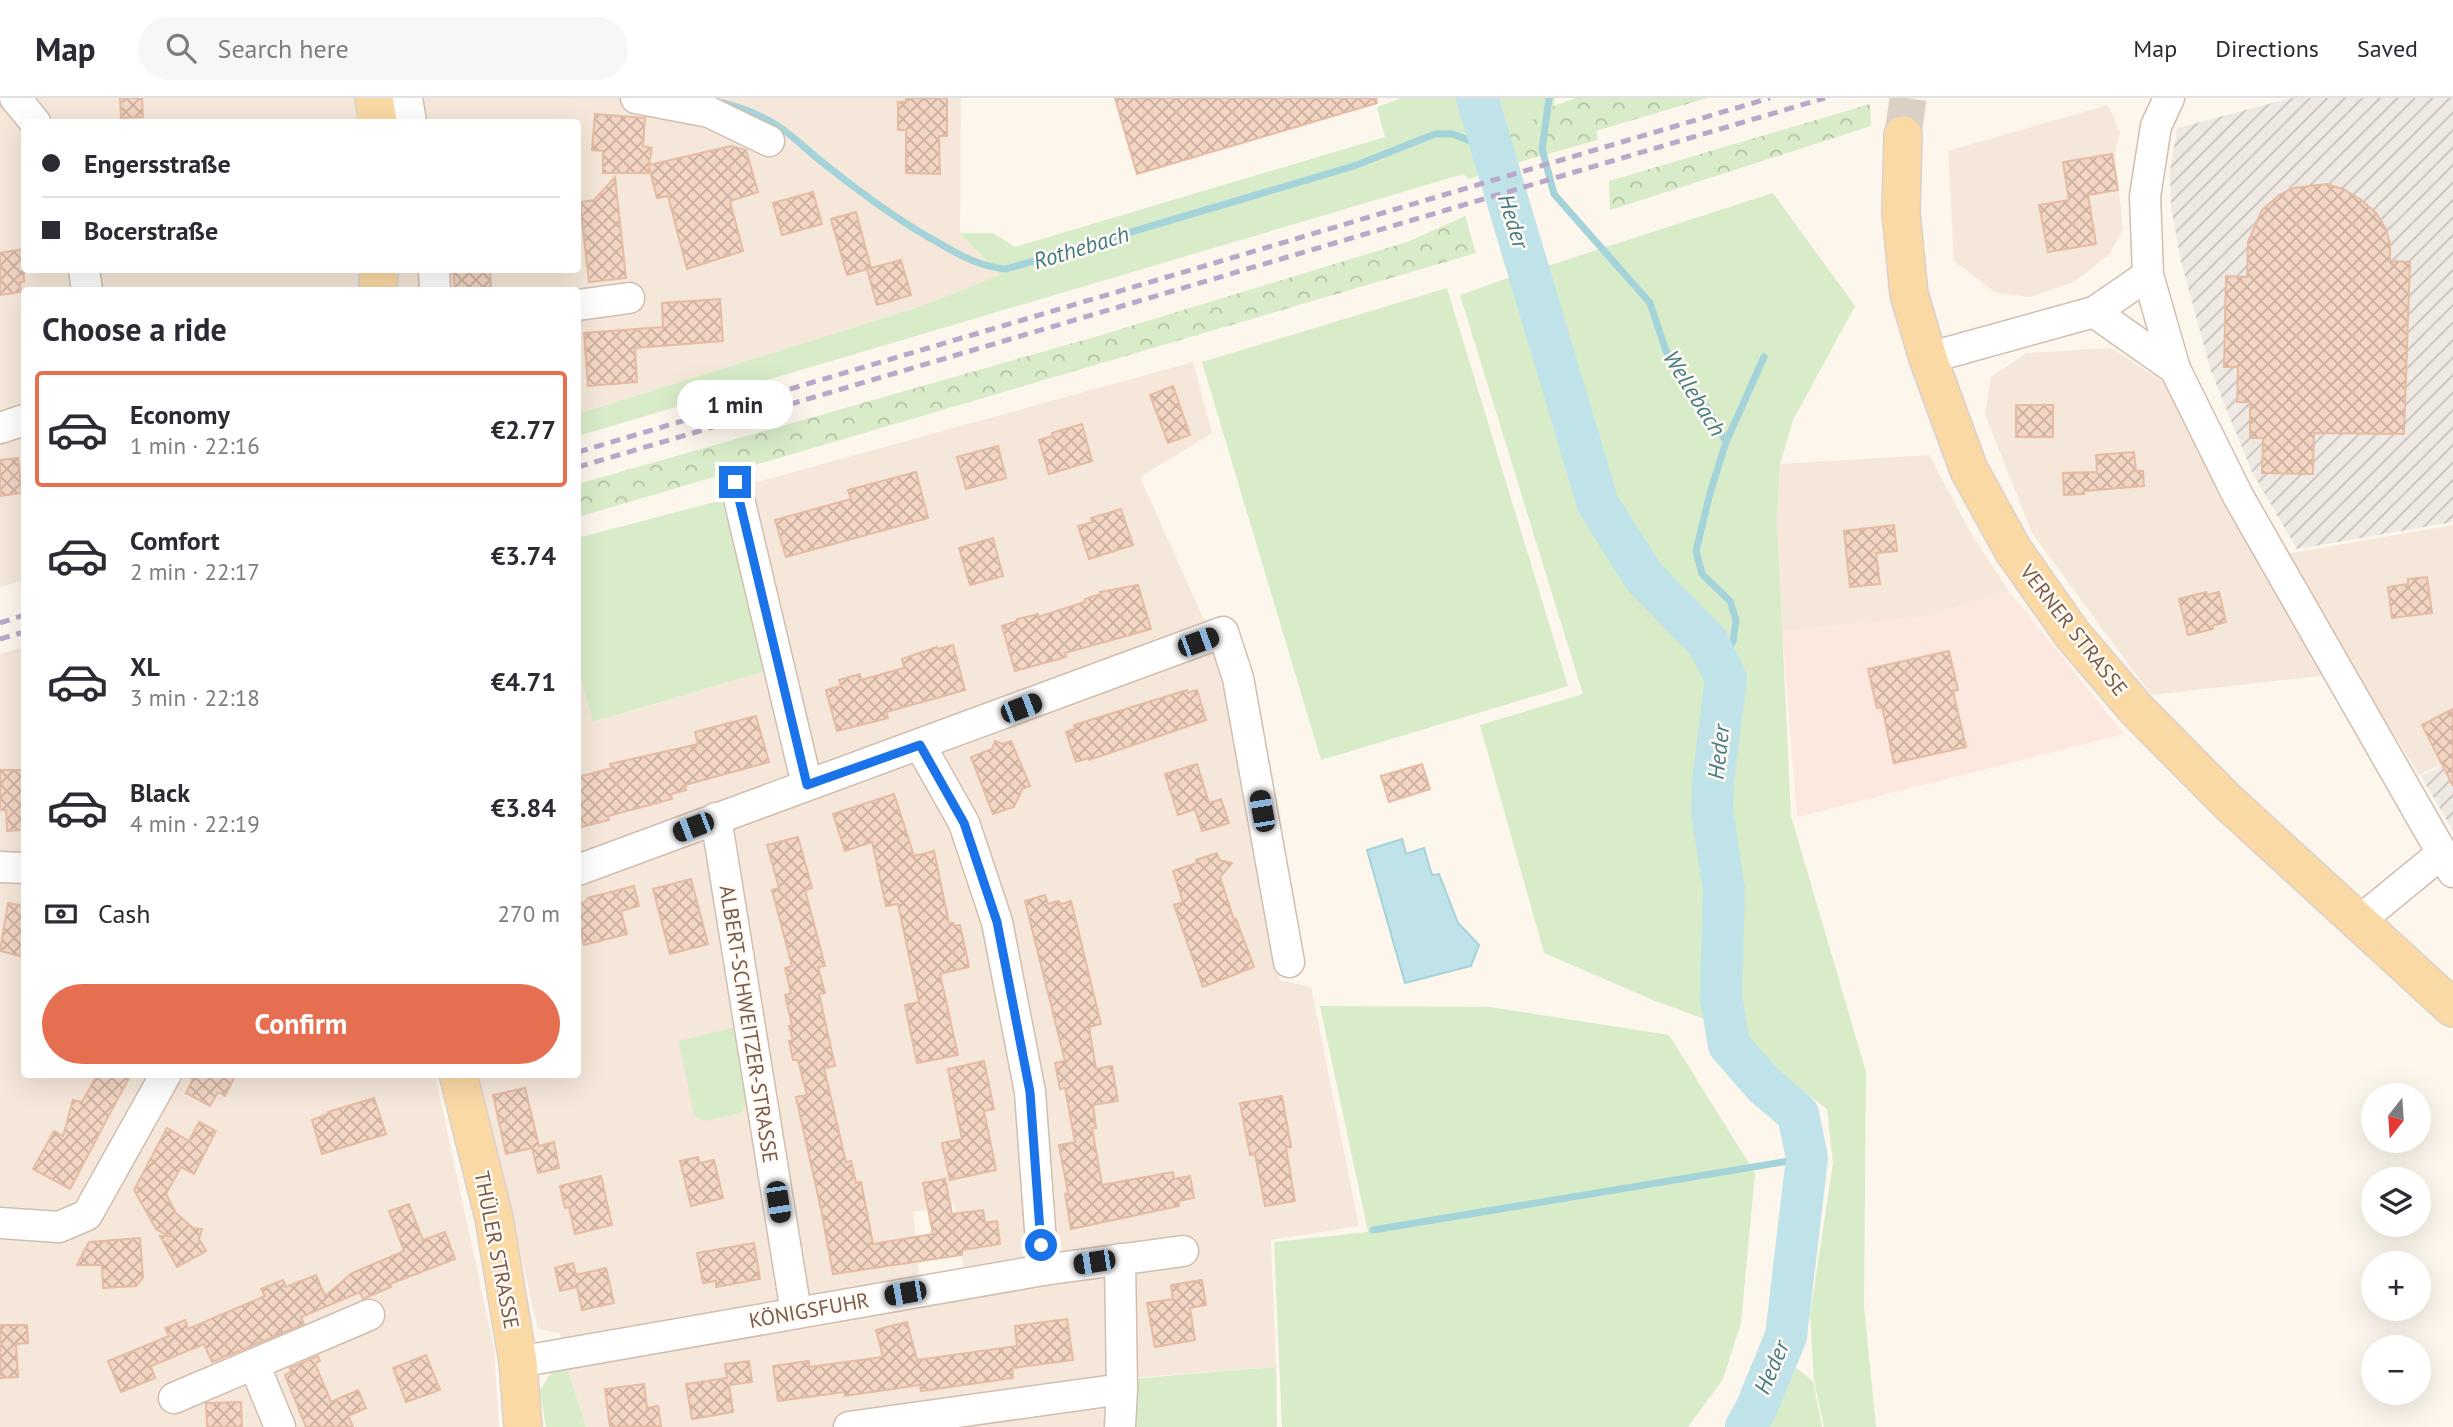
<!DOCTYPE html>
<meta charset="utf-8">
<style>
body{margin:0;font-family:"PT Sans",sans-serif;background:#f7f7f7;color:#2b2b33;height:100vh;display:flex;flex-direction:column;font-size:26px;white-space:nowrap}
*{box-sizing:border-box;margin:0}
p{font-size:23px;color:#7c7c81}
.icon{flex:none;width:38px;height:38px;fill:none;stroke:currentColor;stroke-width:2;stroke-linecap:round;stroke-linejoin:round}
.map{position:relative;flex:1;overflow:hidden}
.sheet{position:absolute;left:21px;top:189px;width:560px;height:791px;display:flex;flex-direction:column;background:#fff;border-radius:7px;box-shadow:0 7px 28px #0002}
.sheet>*{flex:none}
.hud{position:absolute;left:21px;top:21px;width:560px;height:154px;border-radius:7px;box-shadow:0 7px 28px #0002;display:grid;align-content:center;height:154px;padding:0 21px;background:#fff}
.needle{width:46px;rotate:197deg}
.fabs{position:absolute;left:2361px;top:985px;display:grid;gap:14px}
.fabs a{display:grid;place-items:center;width:70px;height:70px;border-radius:50%;background:#fff;box-shadow:0 7px 28px #0002;font-size:35px}
.end{position:absolute;width:32px;height:32px;margin:-16px;border:9px solid #1a73e8;background:#fff;box-shadow:0 0 0 4px #fff}
.from{border-radius:50%}
.bubble{position:absolute;height:49px;border-radius:24px;background:#fff;box-shadow:0 7px 28px #0002;font-size:23px;font-weight:800;line-height:49px;text-align:center}
.car{position:absolute;width:21px;height:42px;margin:-21px -10px;border-radius:9px;box-shadow:0 0 5px 2px #0007;background:linear-gradient(#222 24%,#8ab4d8 0 40%,#222 0 76%,#8ab4d8 0 86%,#222 0)}
.hud b{display:flex;align-items:center;gap:24px;height:66px;font-size:26px}
.hud b+b{border-top:2px solid #e1e1e2}
.hud i{width:18px;height:18px;background:#2b2b33}
ul{padding:0;list-style:none}
li{display:flex;align-items:center;gap:21px;height:116px;margin:0 14px 10px;padding:0 7px;border:4px solid transparent;border-radius:7px}
li div{flex:1}
li b{display:block;font-size:26px}
li em{font-style:normal;font-weight:800}
li.selected{border-color:#e76f51}
li>.icon{width:63px;height:63px;stroke-width:1.5}
h2{padding:0 21px;font-size:32px;line-height:84px}
.pay{display:flex;align-items:center;gap:18px;height:77px;padding:0 21px;font-size:26px}
.pay p{margin-inline-start:auto}
.action{display:flex;gap:14px;margin-top:auto;padding:14px 21px}
.action a{flex:1;height:80px;border-radius:42px;background:#e76f51;color:#fff;font-size:28px;font-weight:800;line-height:80px;text-align:center}
header{display:flex;align-items:center;gap:42px;box-sizing:border-box;height:98px;padding:0 35px;background:#fff;border-bottom:2px solid #e1e1e2}
header strong{font-size:33px}
nav{display:flex;gap:38px;margin-inline-start:auto;font-size:24px}
.search{width:490px;height:63px;background:#f7f7f7;display:flex;align-items:center;gap:18px;box-sizing:border-box;padding:0 24px;border-radius:38px;color:#7c7c81;font-size:26px}
.map>svg:first-child{display:block}
</style>
<header>
<strong>Map</strong>
<div class="search"><svg class="icon" aria-label="search" viewBox="0 0 24 24"><circle cx="10" cy="10" r="6"/><path d="M15 15l6 6"/></svg>Search here</div>
<nav><a>Map</a><a>Directions</a><a>Saved</a></nav>
</header>
<div class="map">
<svg width="2453" height="1329" viewBox="0 0 2453 1329">
<defs>
<pattern id="industrial-furrows" width="10" height="10" patternUnits="userSpaceOnUse" patternTransform="scale(1.75)"><rect width="10" height="10" fill="#efe9e4"/><path d="M-1 1l2-2M0 10L10 0M9 11l2-2" fill="none" stroke="#c7c0bb"/></pattern>
<pattern id="forest-crowns" width="20" height="18" patternUnits="userSpaceOnUse" patternTransform="scale(1.75)"><rect width="20" height="18" fill="#d8ecc9"/><path d="M2 6a3 3 0 1 1 6 0M12 15a3 3 0 1 1 6 0" fill="none" stroke="#b4c2a5"/></pattern>
<pattern id="building-cross-hatch" width="8" height="8" patternUnits="userSpaceOnUse" patternTransform="scale(1.75)"><rect width="8" height="8" fill="#f3d5c3"/><path d="M0 0l8 8M0 8l8-8" fill="none" stroke="#cab0a1"/></pattern>
</defs>
<rect width="100%" height="100%" fill="#fdf6ec"/>
<!-- residential -->
<g fill="#f5e8da" fill-rule="evenodd">
<path d="M0 0H961L960 135 1000 177 922 208 578 316V192H24V482L0 489ZM24 24H578V172H24Z"/>
<polygon points="2108,7 2120,34 2115,56 2123,131 2110,156 2074,184 2030,199 1996,195 1954,163 1948,53"/>
<polygon points="2111,250 2167,286 2258,461 2453,427 2453,660 2419,677 2355,574 2151,597 2032,435 1985,316 1991,279 2027,255"/>
<path d="M1193 264 1212 335 1140 379 1225 569 1280 882 1311 889 1359 1128 1271 1142 1276 1269 1130 1280 1129 1329H586L568 1272 560 1235 538 1231 479 977 578 976V567L594 624 766 573 747 387ZM954 1106 964 1173 919 1178 913 1114Z"/>
<polygon points="1929,357 1972,437 2009,493 1925,519 1782,533 1777,423 1780,366"/>
<polygon points="24,549 24,976 435,977 494,1250 499,1329 0,1329 0,556"/>
</g>
<!-- commercial -->
<polygon fill="#fde8e0" points="2009,493 2124,636 1797,719 1782,533 1925,519"/>
<!-- industrial -->
<g fill="url(#industrial-furrows)">
<polygon points="2292,0 2453,0 2453,424 2297,451 2252,374 2211,273 2181,163 2171,109 2170,74 2177,30"/>
<polygon points="2453,662 2453,733 2421,678"/>
</g>
<!-- green -->
<g fill="#d8ecc9">
<polygon points="1402,0 1555,0 1554,8 1507,40 1526,62 1469,81 1463,76 1379,101 578,338 578,316 922,208 1000,177 960,135 993,135 1015,149 1385,39 1377,9"/>
<polygon points="1773,95 1855,208 1793,322 1780,366 1777,423 1791,718 1866,974 1864,1208 1876,1329 1824,1329 1814,1282 1810,1217 1833,1065 1827,1011 1774,970 1746,936 1735,897 1737,790 1723,710 1737,579 1699,521 1654,478 1619,425 1600,387 1532,173"/>
<polygon points="1514,178 1525,220 1585,399 1607,441 1646,495 1688,536 1721,587 1701,707 1713,795 1710,897 1715,925 1653,902 1544,855 1480,627 1583,596 1460,197"/>
<polygon points="1447,190 1568,588 1321,662 1202,264"/>
<polygon points="722,402 766,573 593,624 578,567 578,440"/>
<polygon points="1320,908 1490,909 1669,937 1755,1075 1741,1225 1723,1281 1688,1329 1282,1329 1274,1144 1368,1134"/>
<polygon points="736,929 747,1005 741,1015 704,1023 694,1017 679,943"/>
<polygon points="1276,1269 1277,1329 1130,1329 1131,1281"/>
<polygon points="1795,1269 1813,1283 1822,1329 1761,1329"/>
<polygon points="568,1272 586,1329 546,1329 540,1292 551,1275"/>
</g>
<!-- forest -->
<g fill="url(#forest-crowns)">
<polygon points="1576,0 1707,0 1596,33 1598,42 1526,62 1506,40 1554,8"/>
<polygon points="1870,6 1871,28 1610,112 1609,83"/>
<polygon points="1465,118 1476,155 578,419 578,386 1098,238 1410,143"/>
</g>
<!-- water -->
<polygon fill="#bfe3e8" stroke="#a5d3da" stroke-width="2" points="1402,741 1406,756 1424,750 1432,777 1439,776 1458,825 1479,847 1471,868 1405,885 1367,752"/>
<g fill="none" stroke-linecap="round" stroke-linejoin="round">
<!-- stream -->
<g stroke="#a5d3da" stroke-width="7">
<polyline points="1549,0 1542,51 1554,96 1650,205 1666,253 1708,311 1726,344 1710,395 1696,453 1702,476 1730,503 1736,522 1733,543 1720,567"/>
<path d="M723 5C745 11 773 22 790 37 804 48 817 61 831 71 865 98 899 123 937 144 959 157 981 169 1006 171L1354 68 1435 36H1453L1492 52"/>
<polyline points="1726,344 1764,259"/>
<polyline points="1373,1132 1807,1060"/>
</g>
<!-- river -->
<polyline stroke="#bfe3e8" stroke-width="42" points="1477,0 1598,406 1644,479 1707,543 1726,580 1713,684 1712,712 1724,792 1721,899 1729,947 1764,987 1798,1016 1807,1060 1786,1238 1756,1311 1746,1329"/>
</g>
<!-- building -->
<g fill="url(#building-cross-hatch)" stroke="#e6bba3" stroke-width="2">
<polygon points="120,0 142,0 143,19 121,20"/>
<polygon points="906,0 947,0 947,38 939,38 940,76 906,75 906,32 898,32 898,4 906,4"/>
<polygon points="1115,0 1376,0 1377,5 1137,76"/>
<polygon points="595,16 645,20 643,48 652,50 649,67 731,48 746,52 758,94 730,103 743,153 687,171 668,98 657,100 649,69 648,75 603,75 603,53 592,52"/>
<polygon points="2112,56 2118,92 2088,97 2096,146 2048,154 2039,107 2069,102 2063,64"/>
<polygon points="615,79 626,180 589,184 580,104 594,102"/>
<polygon points="2327,86 2343,91 2360,101 2376,115 2386,131 2390,147 2390,163 2410,164 2404,336 2314,335 2313,376 2262,375 2263,340 2250,340 2250,304 2237,304 2238,269 2224,269 2226,178 2247,179 2248,144 2262,112 2279,97 2294,90"/>
<polygon points="813,94 822,126 782,137 773,105"/>
<polygon points="856,114 871,170 901,162 911,197 877,207 867,171 847,177 831,121"/>
<polygon points="24,151 24,184 20,184 21,194 0,197 0,155"/>
<polygon points="453,172 490,172 491,189 455,192"/>
<polygon points="720,201 723,243 635,250 637,284 588,288 584,235 663,229 662,205"/>
<polygon points="1173,288 1190,337 1168,345 1150,297"/>
<rect x="2016" y="307" width="37" height="32"/>
<polygon points="1082,326 1092,363 1049,376 1039,342 1053,338 1052,335"/>
<polygon points="998,348 1006,380 966,391 957,359"/>
<polygon points="2134,354 2136,373 2143,373 2144,388 2084,393 2084,396 2064,397 2063,375 2097,374 2096,357"/>
<polygon points="18,360 22,395 0,398 0,362"/>
<polygon points="916,374 928,420 786,459 775,422 851,401 848,392"/>
<polygon points="1121,411 1133,447 1089,461 1078,428 1093,424 1091,420"/>
<polygon points="1894,427 1897,453 1876,455 1880,486 1850,489 1844,433"/>
<polygon points="993,440 1003,478 970,487 959,450"/>
<polygon points="2427,479 2432,515 2392,520 2388,489 2408,486 2408,481"/>
<polygon points="1138,487 1151,531 1065,555 1066,559 1015,573 1002,528 1017,523 1017,521 1038,516 1038,519 1085,504 1085,501 1101,496 1100,494"/>
<polygon points="2206,494 2207,497 2219,494 2226,524 2212,528 2213,531 2188,537 2179,501"/>
<polygon points="953,547 965,592 886,614 888,620 837,633 826,592 841,588 839,582 860,576 861,582 904,570 902,561 937,549 938,551"/>
<polygon points="1949,553 1958,592 1953,593 1966,649 1894,665 1882,609 1877,610 1868,571"/>
<polygon points="1187,592 1188,595 1197,592 1206,622 1089,662 1088,660 1076,664 1066,634 1075,631 1074,627"/>
<polygon points="2453,611 2453,688 2422,627"/>
<polygon points="756,618 769,664 685,687 686,692 671,696 672,701 608,718 609,722 581,729 580,724 578,725 578,679 612,670 610,666 698,646 695,634"/>
<polygon points="995,643 1003,646 1011,643 1030,688 1022,691 1014,709 993,716 971,659 992,651"/>
<polygon points="1197,666 1209,705 1221,701 1229,725 1202,733 1195,711 1178,717 1165,676"/>
<polygon points="1422,666 1430,691 1389,704 1381,678"/>
<polygon points="0,672 24,672 24,732 7,733 6,712 0,712"/>
<polygon points="894,696 914,758 934,753 949,825 953,825 954,828 960,827 969,869 940,876 958,957 917,965 905,907 919,904 898,806 886,808 872,744 845,753 833,716"/>
<polygon points="798,739 812,790 805,792 825,868 818,869 825,895 819,896 835,968 824,970 846,1064 851,1063 856,1085 861,1084 873,1146 933,1136 923,1085 945,1081 952,1116 983,1112 985,1125 997,1123 1000,1146 962,1152 962,1157 833,1176 821,1111 796,999 807,997 798,962 793,962 789,943 793,942 789,928 792,927 785,897 791,895 785,870 792,868 772,792 779,790 767,747"/>
<polygon points="1217,755 1219,762 1232,765 1220,779 1234,822 1236,821 1254,869 1203,889 1174,807 1183,804 1173,773 1197,765 1196,762"/>
<polygon points="691,781 708,846 670,856 653,791"/>
<polygon points="634,788 639,808 621,813 627,836 584,847 578,822 578,806 585,804 588,800"/>
<polygon points="1045,797 1048,806 1058,803 1062,806 1071,803 1101,926 1089,929 1096,971 1112,968 1118,1003 1093,1007 1096,1030 1092,1030 1102,1087 1173,1074 1174,1081 1190,1078 1194,1100 1178,1103 1179,1108 1071,1131 1065,1096 1068,1095 1059,1047 1075,1044 1065,990 1060,991 1055,965 1065,963 1025,803"/>
<polygon points="8,805 24,808 24,859 0,853"/>
<polygon points="984,963 994,1011 984,1013 996,1072 950,1082 942,1045 962,1041 948,971"/>
<polygon points="98,976 131,976 70,1091 33,1071 54,1033 63,1038 73,1002 82,1004"/>
<polygon points="185,976 236,976 225,998 218,994 210,1008 186,995 193,981"/>
<polygon points="525,990 539,1048 554,1044 559,1070 538,1075 532,1050 506,1056 493,997"/>
<polygon points="1282,998 1291,1049 1286,1050 1295,1103 1265,1108 1255,1056 1250,1057 1240,1005"/>
<polygon points="374,1000 386,1036 322,1056 312,1022 328,1016 328,1014"/>
<polygon points="199,1024 216,1033 194,1076 181,1069 166,1096 176,1115 193,1130 202,1131 199,1141 206,1153 177,1169 160,1138 168,1138 156,1131 134,1092 167,1030 189,1043"/>
<polygon points="698,1059 700,1065 714,1062 723,1100 691,1108 680,1063"/>
<polygon points="601,1078 612,1127 575,1136 569,1109 565,1110 560,1088"/>
<polygon points="409,1106 423,1142 445,1134 455,1161 390,1186 391,1189 363,1201 360,1194 301,1219 304,1226 212,1264 204,1246 151,1268 155,1280 121,1294 108,1263 169,1238 165,1230 185,1222 188,1231 265,1198 261,1191 283,1182 286,1189 316,1177 325,1198 352,1175 404,1153 389,1113"/>
<polygon points="140,1140 143,1180 136,1188 103,1190 102,1167 77,1167 89,1144"/>
<polygon points="754,1145 760,1181 716,1189 716,1183 703,1185 697,1155"/>
<polygon points="573,1165 576,1177 606,1170 614,1205 582,1212 577,1189 560,1193 555,1170"/>
<polygon points="1202,1182 1206,1207 1190,1210 1195,1242 1155,1249 1147,1205 1173,1201 1171,1187"/>
<polygon points="1067,1221 1073,1262 1012,1270 1013,1280 921,1293 920,1287 845,1298 844,1294 778,1303 773,1268 809,1263 809,1269 883,1259 876,1232 887,1229 907,1224 917,1262 1017,1248 1015,1228"/>
<polygon points="0,1227 27,1227 28,1245 16,1246 18,1279 0,1280"/>
<polygon points="426,1257 440,1292 406,1304 393,1270"/>
<polygon points="318,1258 320,1263 315,1266 331,1304 358,1292 366,1310 348,1318 353,1329 306,1329 285,1277 291,1274 290,1270"/>
<polygon points="749,1263 752,1284 729,1287 733,1314 692,1321 686,1286 727,1280 725,1266"/>
<polygon points="644,1286 647,1310 658,1308 661,1328 610,1329 605,1291"/>
<polygon points="241,1304 242,1329 207,1329 206,1305"/>
</g>
<g fill="none" stroke-linecap="round" stroke-linejoin="round">
<!-- major-tunnel -->
<polyline stroke="#dcd0c4" stroke-width="37" stroke-dasharray="37 18" stroke-linecap="butt" points="1903,37 1908,0"/>
<defs>
<g id="minor">
<polyline points="15,0 35,24"/>
<polyline points="407,0 411,24"/>
<polyline points="636,0 709,14 769,43"/>
<polyline points="2169,0 2156,28 2145,98 2148,177 2175,271"/>
<polyline points="84,172 87,192"/>
<polyline points="434,172 435,192"/>
<polyline points="578,207 629,200"/>
<polyline points="2094,214 2175,271 2238,398 2453,774"/>
<polyline points="1928,260 2094,214 2148,177"/>
<polyline points="0,330 24,322"/>
<polyline points="735,384 807,687"/>
<polyline points="920,647 964,725 997,824 1030,994 1043,1172"/>
<polyline points="716,720 796,1214"/>
<polyline points="0,769 24,770"/>
<polyline points="578,772 1223,534 1238,580 1289,864"/>
<polyline points="2358,824 2441,756"/>
<polyline points="0,1125 59,1129 87,1117 166,976"/>
<polyline points="518,1264 1043,1172 1183,1153"/>
<polyline points="174,1300 254,1266"/>
<polyline points="280,1329 254,1266 369,1217"/>
<polyline points="849,1329 1122,1291 1120,1161"/>
<polyline points="1120,1329 1122,1291"/>
</g>
<g id="major">
<polyline points="374,0 378,24"/>
<polyline points="1903,37 1901,115 1909,196 1928,260 1969,372 2013,452 2072,536 2136,611 2227,703 2453,910"/>
<polyline points="378,192 379,172"/>
<polyline points="458,976 494,1120 518,1264 523,1329"/>
</g>
</defs>
<!-- minor casing -->
<use href="#minor" stroke="#d1beb0" stroke-width="33"/>
<!-- major casing -->
<use href="#major" stroke="#dad1cd" stroke-width="40"/>
<!-- minor -->
<use href="#minor" stroke="#fff" stroke-width="30"/>
<!-- major -->
<use href="#major" stroke="#fbd9a5" stroke-width="37"/>
<!-- rail -->
<g stroke="#b9a8c9" stroke-width="5" stroke-dasharray="10 7" stroke-linecap="butt">
<polyline points="578,354 1770,0"/>
<polyline points="578,369 1825,0"/>
<polyline points="0,525 24,517"/>
<polyline points="0,541 24,534"/>
</g>
</g>
<g fill="none" stroke-linecap="round" stroke-linejoin="round">
<!-- route -->
<polyline stroke="#1a73e8" stroke-width="9" points="735,384 807,687 920,647 964,725 997,824 1030,994 1041,1147"/>
</g>
<g text-anchor="middle" dominant-baseline="central" stroke-width="5" stroke-linejoin="round" paint-order="stroke">
<!-- street labels -->
<g font-size="21" fill="#7a5c4d" stroke="#fffaf3">
<text transform="translate(2074 532) rotate(52)">VERNER STRASSE</text>
<text transform="translate(749 926) rotate(81)">ALBERT-SCHWEITZER-STRASSE</text>
<text transform="translate(497 1152) rotate(79)">THÜLER STRASSE</text>
<text transform="translate(809 1212) rotate(-10)">KÖNIGSFUHR</text>
</g>
<!-- water labels -->
<g font-size="23" font-style="italic" fill="#437c86" stroke="#fffaf3">
<text transform="translate(1514 123) rotate(73)">Heder</text>
<text transform="translate(1081 149) rotate(-17)">Rothebach</text>
<text transform="translate(1695 295) rotate(58)">Wellebach</text>
<text transform="translate(1718 654) rotate(-84)">Heder</text>
<text transform="translate(1771 1269) rotate(-67)">Heder</text>
</g>
</g>
</svg>
<div class="fabs">
<a><svg class="needle" viewBox="-14 -14 28 28"><path d="M0-13l5 13h-10z" fill="#e53935"/><path d="M0 13l5-13h-10z" fill="#7c7c81"/></svg></a>
<a><svg class="icon" aria-label="layers" viewBox="0 0 24 24"><path d="M12 4l9 5-9 5-9-5zM3 14l9 5 9-5"/></svg></a>
<a>+</a>
<a>−</a>
</div>
<i class="end from" style="left:1041px;top:1147px"></i>
<i class="end" style="left:735px;top:384px"></i>
<div class="bubble" style="left:677px;top:282px;width:116px">1 min</div>
<i class="car" style="left:1198px;top:544px;rotate:70deg"></i>
<i class="car" style="left:1021px;top:610px;rotate:69deg"></i>
<i class="car" style="left:1262px;top:713px;rotate:350deg"></i>
<i class="car" style="left:693px;top:729px;rotate:249deg"></i>
<i class="car" style="left:778px;top:1104px;rotate:171deg"></i>
<i class="car" style="left:1094px;top:1164px;rotate:261deg"></i>
<i class="car" style="left:905px;top:1195px;rotate:260deg"></i>
<div class="hud">
<b><i class="from"></i>Engersstraße</b>
<b><i></i>Bocerstraße</b>
</div>
<section class="sheet">
<h2>Choose a ride</h2>
<ul>
<li class="selected"><svg class="icon" aria-label="car" viewBox="0 0 24 24"><path d="M5 17H2v-5l4-1 3-4h7l3 4 3 1v5h-3M9 17h6M6 11h13"/><circle cx="7" cy="17" r="2"/><circle cx="17" cy="17" r="2"/></svg><div><b>Economy</b><p>1 min · 22:16</p></div><em>€2.77</em></li>
<li><svg class="icon" aria-label="car" viewBox="0 0 24 24"><path d="M5 17H2v-5l4-1 3-4h7l3 4 3 1v5h-3M9 17h6M6 11h13"/><circle cx="7" cy="17" r="2"/><circle cx="17" cy="17" r="2"/></svg><div><b>Comfort</b><p>2 min · 22:17</p></div><em>€3.74</em></li>
<li><svg class="icon" aria-label="car" viewBox="0 0 24 24"><path d="M5 17H2v-5l4-1 3-4h7l3 4 3 1v5h-3M9 17h6M6 11h13"/><circle cx="7" cy="17" r="2"/><circle cx="17" cy="17" r="2"/></svg><div><b>XL</b><p>3 min · 22:18</p></div><em>€4.71</em></li>
<li><svg class="icon" aria-label="car" viewBox="0 0 24 24"><path d="M5 17H2v-5l4-1 3-4h7l3 4 3 1v5h-3M9 17h6M6 11h13"/><circle cx="7" cy="17" r="2"/><circle cx="17" cy="17" r="2"/></svg><div><b>Black</b><p>4 min · 22:19</p></div><em>€3.84</em></li>
</ul>
<div class="pay"><svg class="icon" aria-label="cash" viewBox="0 0 24 24"><path d="M3 7h18v10H3z"/><circle cx="12" cy="12" r="2"/></svg>Cash<p>270 m</p></div>
<div class="action"><a>Confirm</a></div>
</section>
</div>
